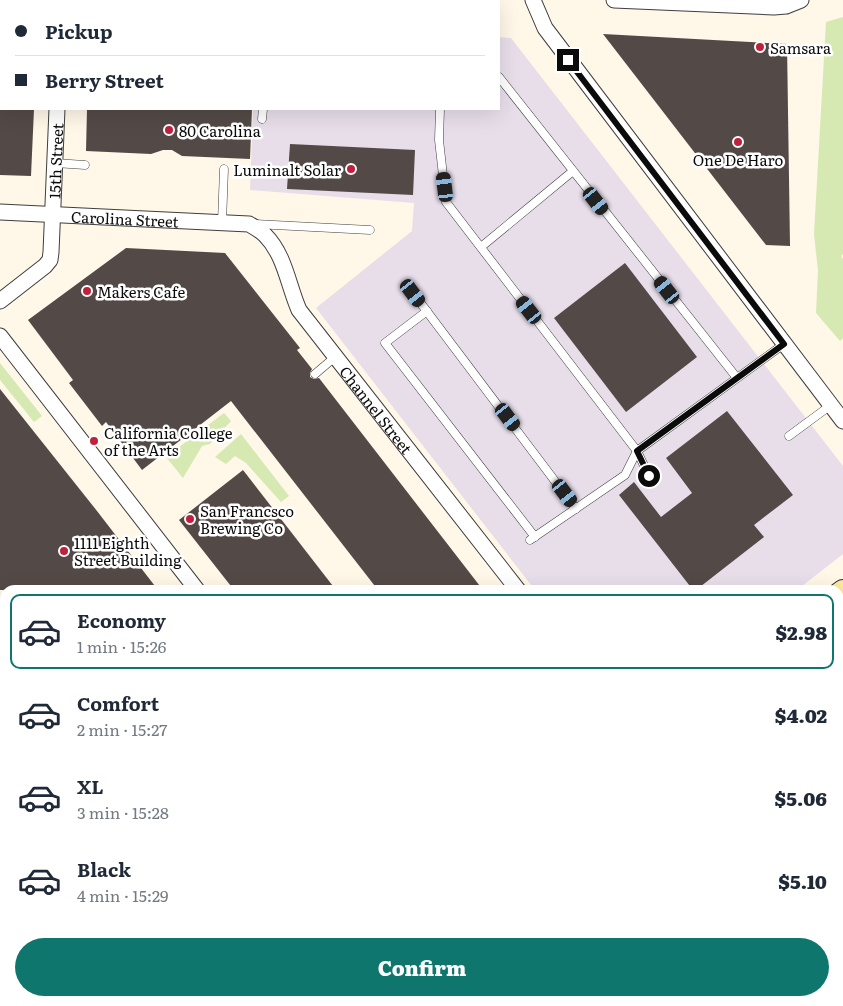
<!DOCTYPE html>
<meta charset="utf-8">
<style>
body{margin:0;font-family:Literata,serif;background:#f6f6f7;color:#1f2937;height:100vh;display:flex;flex-direction:column;font-size:19px;white-space:nowrap}
*{box-sizing:border-box;margin:0}
p{font-size:16px;color:#747a83}
.icon{flex:none;width:28px;height:28px;fill:none;stroke:currentColor;stroke-width:2;stroke-linecap:round;stroke-linejoin:round}
.map{position:relative;flex:1;overflow:hidden}
.details{position:absolute;left:0px;top:585px;width:844px;height:421px;display:flex;flex-direction:column;background:#fff;border-radius:15px 15px 0 0;box-shadow:0 5px 20px #0002}
.details>*{flex:none}
.banner{position:absolute;left:0px;top:0px;width:500px;height:110px;box-shadow:0 5px 20px #0002;display:grid;align-content:center;height:110px;padding:0 15px;background:#fff}
.end{position:absolute;width:22px;height:22px;margin:-11px;border:6px solid #0b0b0b;background:#fff;box-shadow:0 0 0 2px #fff}
.from{border-radius:50%}
.car{position:absolute;width:15px;height:30px;margin:-15px -8px;border-radius:6px;box-shadow:0 0 4px 1px #0007;background:linear-gradient(#222 24%,#8ab4d8 0 40%,#222 0 76%,#8ab4d8 0 86%,#222 0)}
.banner b{display:flex;align-items:center;gap:18px;height:48px;font-size:19px}
.banner b+b{border-top:1px solid #e0e1e3}
.banner i{width:12px;height:12px;background:#1f2937}
ul{padding:9px 0 0;list-style:none}
li{display:flex;align-items:center;gap:15px;height:75px;margin:0 10px 8px;padding:0 5px;border:2px solid transparent;border-radius:10px}
li div{flex:1}
li b{display:block;font-size:19px}
li em{font-style:normal;font-weight:800}
li.on{border-color:#0f766e}
li>.icon{width:45px;height:45px;stroke-width:1.5}
.primary-button{display:flex;gap:10px;margin-top:auto;padding:10px 15px}
.primary-button a{flex:1;height:58px;border-radius:30px;background:#0f766e;color:#fff;font-size:20px;font-weight:800;line-height:58px;text-align:center}
.map>svg:first-child{display:block}
</style>
<div class="map">
<svg width="843" height="1006" viewBox="0 0 843 1006">
<rect width="100%" height="100%" fill="#fff7e8"/>
<!-- industrial -->
<polygon fill="#e7deea" points="499,37 511,38 843,466 843,554 797,590 535,590 316,308 412,231 414,203 250,190 253,109 499,109"/>
<!-- green -->
<g fill="#d6e9b2">
<polygon points="843,17 843,254 841,256 843,259 843,338 840,341 816,313 818,271 814,234 826,22"/>
<polygon points="0,363 42,416 34,422 0,380"/>
<polygon points="224,413 231,421 210,444 202,446 183,478 166,457"/>
<polygon points="241,434 289,496 281,502 246,463 235,456 226,464 215,457"/>
<polygon points="843,778 843,875 839,876 839,781"/>
<polygon points="756,1001 813,1001 817,1006 758,1006"/>
</g>
<!-- water -->
<polygon fill="#ace6f7" stroke="#31a7d0" points="843,875 843,1006 817,1006 813,1001 839,1001 839,876"/>
<!-- building -->
<g fill="#534a47">
<polygon points="603,34 787,44 790,246 766,245"/>
<polygon points="0,109 34,109 31,176 0,175"/>
<polygon points="87,109 252,109 250,159 182,156 172,150 163,150 151,154 86,151"/>
<polygon points="290,144 415,150 413,195 287,189"/>
<polygon points="126,248 225,253 300,348 297,350 312,369 310,373 310,377 314,379 319,378 483,590 378,590 231,401 142,470 106,422 102,426 69,383 73,380 28,320"/>
<polygon points="625,263 697,357 626,412 554,318"/>
<polygon points="0,389 97,511 158,590 0,590"/>
<polygon points="727,411 793,495 754,525 764,537 696,590 693,590 619,495 634,482 661,517 692,493 666,458"/>
<polygon points="243,470 336,590 234,590 179,520"/>
</g>
<g fill="none" stroke-linecap="round" stroke-linejoin="round">
<defs>
<g id="lane">
<polyline points="267,1 267,0"/>
<polyline points="499,77 737,378"/>
<polyline points="440,109 439,140 446,202 637,451 649,476"/>
<polyline points="262,119 263,109"/>
<polyline points="55,163 85,165"/>
<polyline points="222,222 224,169"/>
<polyline points="255,224 370,230"/>
<polyline points="481,247 573,171"/>
<polyline points="413,293 576,509"/>
<polyline points="427,311 385,343 535,537"/>
<polyline points="315,374 335,357"/>
<polyline points="789,436 831,405"/>
<polyline points="530,540 625,475 637,451 784,344"/>
</g>
<g id="street">
<polyline points="533,0 545,28 843,421"/>
<polyline points="614,0 774,7 786,6 801,0"/>
<polyline points="63,1 63,0"/>
<path id="s1" d="M0 212 249 224C254 227 260 230 265 235 285 255 288 285 299 310L518 590"/>
<path id="s2" d="M0 301 45 266 50 260 51 252 57 109"/>
<polyline points="0,336 197,590"/>
<polyline points="839,753 843,750"/>
<polyline points="0,756 5,762"/>
<polyline points="189,1001 192,1006"/>
</g>
<g id="secondary">
<polyline points="839,594 843,591"/>
<polyline points="659,1001 659,1006"/>
<polyline points="725,1001 728,1006"/>
<polyline points="306,1006 313,1001"/>
</g>
<g id="highway">
<polyline points="839,982 843,982"/>
<polyline points="513,1006 533,1001"/>
</g>
</defs>
<!-- lane casing -->
<use href="#lane" stroke="#3e3e3e" stroke-width="9"/>
<!-- street casing -->
<use href="#street" stroke="#3e3e3e" stroke-width="17"/>
<!-- secondary casing -->
<use href="#secondary" stroke="#2d2d2d" stroke-width="24"/>
<!-- highway casing -->
<use href="#highway" stroke="#1c1c1c" stroke-width="29"/>
<!-- lane -->
<use href="#lane" stroke="#fff" stroke-width="8"/>
<!-- street -->
<use href="#street" stroke="#fff" stroke-width="15"/>
<!-- secondary -->
<use href="#secondary" stroke="#ffe8a3" stroke-width="22"/>
<!-- highway -->
<use href="#highway" stroke="#f8834d" stroke-width="28"/>
<!-- rail -->
<g stroke="#bd213e" stroke-width="4">
<polyline points="839,646 843,643"/>
<polyline points="839,662 843,659"/>
<polyline points="839,677 843,674"/>
<polyline points="377,1006 383,1001"/>
<polyline points="396,1006 402,1001"/>
<polyline points="416,1006 423,1001"/>
<polyline points="431,1006 436,1001"/>
</g>
</g>
<g fill="none" stroke-linecap="round" stroke-linejoin="round">
<!-- route -->
<polyline stroke="#0b0b0b" stroke-width="6" points="568,60 784,344 637,451 649,476"/>
</g>
<!-- markers -->
<g fill="#bd213e" stroke="#fff" stroke-width="2">
<circle cx="760" cy="47" r="5"/>
<circle cx="169" cy="130" r="5"/>
<circle cx="738" cy="142" r="5"/>
<circle cx="351" cy="169" r="5"/>
<circle cx="87" cy="291" r="5"/>
<circle cx="94" cy="441" r="5"/>
<circle cx="190" cy="519" r="5"/>
<circle cx="64" cy="551" r="5"/>
</g>
<g text-anchor="middle" dominant-baseline="central" stroke-width="5" stroke-linejoin="round" paint-order="stroke">
<!-- poi labels -->
<g font-size="15" fill="#0b0b0b" stroke="#fff" text-anchor="start">
<text x="770" y="47">Samsara</text>
<text x="179" y="130">80 Carolina</text>
<text x="738" y="159" text-anchor="middle">One De Haro</text>
<text x="341" y="169" text-anchor="end">Luminalt Solar</text>
<text x="97" y="291">Makers Cafe</text>
<text x="104" y="432">California College<tspan x="104" dy="17">of the Arts</tspan></text>
<text x="200" y="510">San Francsco<tspan x="200" dy="17">Brewing Co</tspan></text>
<text x="74" y="542">1111 Eighth<tspan x="74" dy="17">Street Building</tspan></text>
</g>
<!-- street labels -->
<g font-size="15" fill="#0b0b0b" stroke="#fff">
<text stroke="none"><textPath href="#s2" startOffset="164">15th Street</textPath></text>
<text stroke="none"><textPath href="#s1" startOffset="125">Carolina Street</textPath></text>
<text stroke="none"><textPath href="#s1" startOffset="478">Channel Street</textPath></text>
</g>
</g>
</svg>
<i class="end from" style="left:649px;top:476px"></i>
<i class="end" style="left:568px;top:60px"></i>
<i class="car" style="left:445px;top:187px;rotate:353deg"></i>
<i class="car" style="left:596px;top:201px;rotate:142deg"></i>
<i class="car" style="left:667px;top:290px;rotate:322deg"></i>
<i class="car" style="left:413px;top:293px;rotate:143deg"></i>
<i class="car" style="left:529px;top:310px;rotate:322deg"></i>
<i class="car" style="left:508px;top:417px;rotate:143deg"></i>
<i class="car" style="left:565px;top:493px;rotate:143deg"></i>
<div class="banner">
<b><i class="from"></i>Pickup</b>
<b><i></i>Berry Street</b>
</div>
<section class="details">
<ul>
<li class="on"><svg class="icon" aria-label="car" viewBox="0 0 24 24"><path d="M5 17H2v-5l4-1 3-4h7l3 4 3 1v5h-3M9 17h6M6 11h13"/><circle cx="7" cy="17" r="2"/><circle cx="17" cy="17" r="2"/></svg><div><b>Economy</b><p>1 min · 15:26</p></div><em>$2.98</em></li>
<li><svg class="icon" aria-label="car" viewBox="0 0 24 24"><path d="M5 17H2v-5l4-1 3-4h7l3 4 3 1v5h-3M9 17h6M6 11h13"/><circle cx="7" cy="17" r="2"/><circle cx="17" cy="17" r="2"/></svg><div><b>Comfort</b><p>2 min · 15:27</p></div><em>$4.02</em></li>
<li><svg class="icon" aria-label="car" viewBox="0 0 24 24"><path d="M5 17H2v-5l4-1 3-4h7l3 4 3 1v5h-3M9 17h6M6 11h13"/><circle cx="7" cy="17" r="2"/><circle cx="17" cy="17" r="2"/></svg><div><b>XL</b><p>3 min · 15:28</p></div><em>$5.06</em></li>
<li><svg class="icon" aria-label="car" viewBox="0 0 24 24"><path d="M5 17H2v-5l4-1 3-4h7l3 4 3 1v5h-3M9 17h6M6 11h13"/><circle cx="7" cy="17" r="2"/><circle cx="17" cy="17" r="2"/></svg><div><b>Black</b><p>4 min · 15:29</p></div><em>$5.10</em></li>
</ul>
<div class="primary-button"><a>Confirm</a></div>
</section>
</div>
